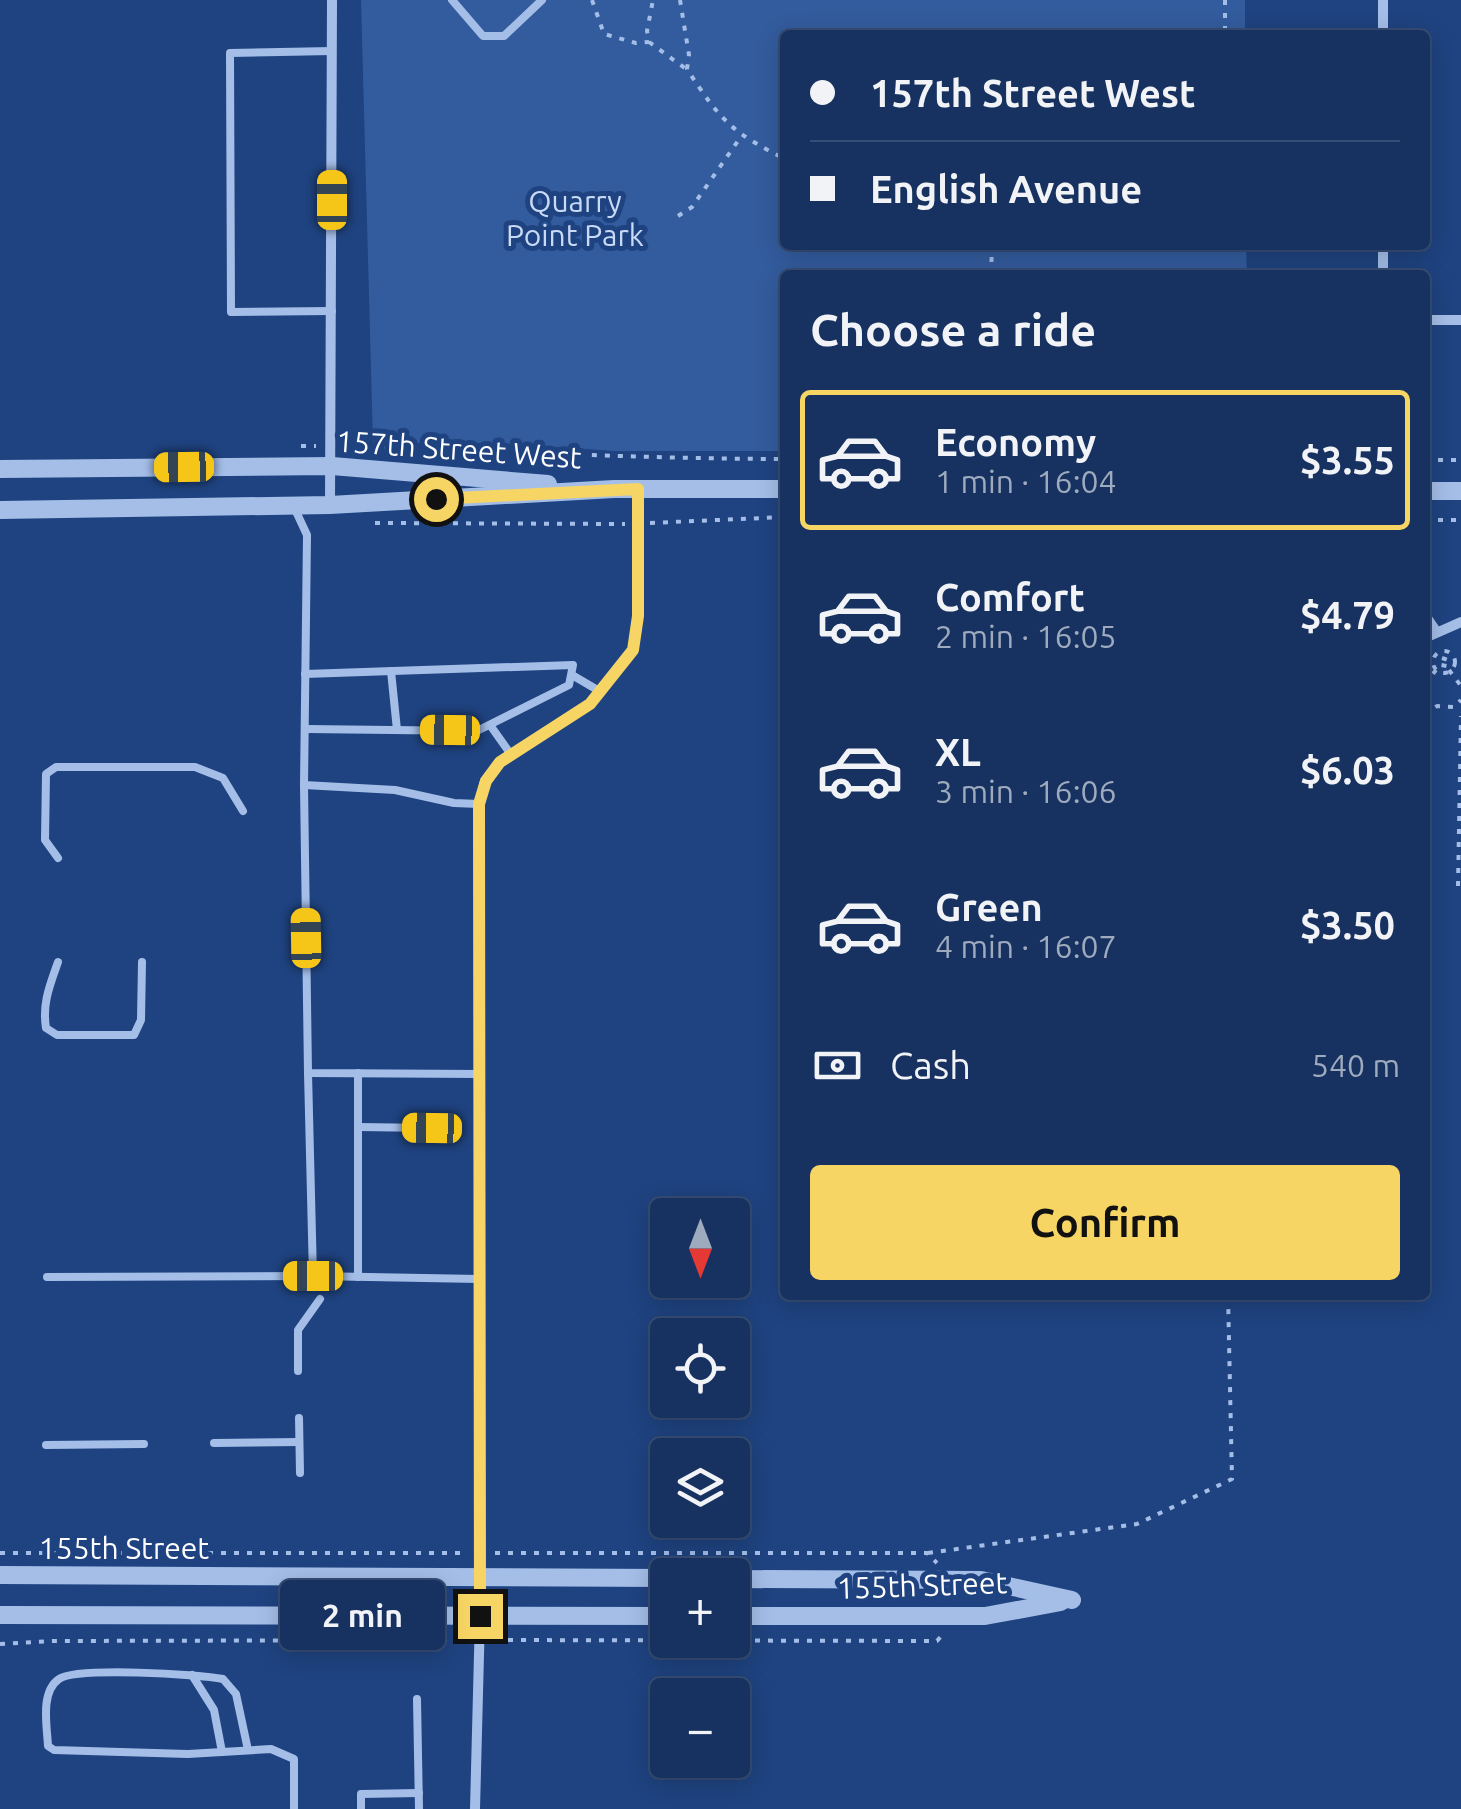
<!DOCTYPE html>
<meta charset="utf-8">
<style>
body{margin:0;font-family:Ubuntu,sans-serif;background:#243e69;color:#f1f3f6;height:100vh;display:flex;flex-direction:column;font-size:38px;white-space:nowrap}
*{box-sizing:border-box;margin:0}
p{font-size:32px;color:#9eaabd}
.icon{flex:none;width:55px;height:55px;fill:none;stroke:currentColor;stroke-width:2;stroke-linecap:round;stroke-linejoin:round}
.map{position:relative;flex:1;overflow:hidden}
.details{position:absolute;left:780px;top:270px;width:650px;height:1030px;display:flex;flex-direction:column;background:#173260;border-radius:10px;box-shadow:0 5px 25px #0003,0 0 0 2px #364d75}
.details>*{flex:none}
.banner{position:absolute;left:780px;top:30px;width:650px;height:220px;border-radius:10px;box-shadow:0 5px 25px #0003,0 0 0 2px #364d75;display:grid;align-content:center;height:220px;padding:0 30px;background:#173260}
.needle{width:65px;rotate:180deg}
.buttons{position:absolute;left:650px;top:1198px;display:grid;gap:20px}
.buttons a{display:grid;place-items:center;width:100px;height:100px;border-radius:10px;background:#173260;box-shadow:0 5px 25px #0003,0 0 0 2px #364d75;font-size:50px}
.end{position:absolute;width:45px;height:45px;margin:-22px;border:12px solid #f6d564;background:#111;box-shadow:0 0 0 5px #111}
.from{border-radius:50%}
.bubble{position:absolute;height:70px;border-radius:10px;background:#173260;box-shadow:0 5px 25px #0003,0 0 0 2px #364d75;font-size:32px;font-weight:600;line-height:70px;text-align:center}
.car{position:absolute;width:30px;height:60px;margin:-30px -15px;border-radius:12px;box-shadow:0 0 8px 2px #0007;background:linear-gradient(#f5c518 24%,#345 0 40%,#f5c518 0 76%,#345 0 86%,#f5c518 0)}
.banner b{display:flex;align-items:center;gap:35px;height:95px;font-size:38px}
.banner b+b{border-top:2px solid #364d75}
.banner i{width:25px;height:25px;background:#f1f3f6}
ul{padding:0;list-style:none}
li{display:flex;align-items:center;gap:30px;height:140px;margin:0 20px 15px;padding:0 10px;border:5px solid transparent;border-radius:10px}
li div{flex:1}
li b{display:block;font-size:38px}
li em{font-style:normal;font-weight:600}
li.active{border-color:#f6d564}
li>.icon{width:90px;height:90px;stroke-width:1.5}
h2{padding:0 30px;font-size:45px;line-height:120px}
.pay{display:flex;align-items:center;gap:25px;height:110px;padding:0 30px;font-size:38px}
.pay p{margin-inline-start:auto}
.button{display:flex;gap:20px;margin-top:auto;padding:20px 30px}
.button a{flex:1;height:115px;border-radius:10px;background:#f6d564;color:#111;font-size:40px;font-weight:600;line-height:115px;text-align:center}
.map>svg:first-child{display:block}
</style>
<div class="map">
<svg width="1461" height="1809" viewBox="0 0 1461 1809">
<rect width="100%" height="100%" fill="#1f4380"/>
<!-- green -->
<polygon fill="#335c9e" points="361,0 1245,0 1245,35 785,35 785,245 1246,245 1247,275 785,275 785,451 615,451 497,443 373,443"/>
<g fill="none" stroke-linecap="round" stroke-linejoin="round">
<!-- path -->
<g stroke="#a4bee8" stroke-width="4" stroke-dasharray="5 8" stroke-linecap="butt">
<polyline points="592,0 604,34 636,43 649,42 647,31 653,0"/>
<path d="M680 0 689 55 687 69C721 121 730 131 785 159"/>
<polyline points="1225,0 1225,35"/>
<polyline points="649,42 686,69"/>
<polyline points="678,216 692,207 740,138"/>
<polyline points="991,275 992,245"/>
<polyline points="301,446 316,446"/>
<path d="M345 447C492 450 638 459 785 459"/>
<polyline points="1425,460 1461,460"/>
<polyline points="1425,520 1461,520"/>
<polyline points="375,523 625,524"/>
<polyline points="650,523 785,517"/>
<circle cx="1444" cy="662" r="11"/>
<polygon points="1442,658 1448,660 1447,666 1441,665"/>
<polyline points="1449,670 1461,686"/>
<polyline points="1425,684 1436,670"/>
<polyline points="1425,715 1437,706 1454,707 1461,700"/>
<polyline points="1458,886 1461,716"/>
<polyline points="0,1553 465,1553"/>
<polyline points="495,1553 927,1553 937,1563"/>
<polyline points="928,1553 1137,1524 1232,1479 1228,1295"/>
<polyline points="495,1640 937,1641 942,1635"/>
<polyline points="0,1644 54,1641 465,1640"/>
</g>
<!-- service -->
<g stroke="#a4bee8" stroke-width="8">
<polyline points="452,0 483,36 504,36 542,0"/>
<polyline points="332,51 230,53 231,312 332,311"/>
<polyline points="294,507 307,535 304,785 308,1073 479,1074"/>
<polyline points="391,671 397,730"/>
<polyline points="305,674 573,665 569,685 477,731 306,729"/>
<polyline points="572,675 601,692"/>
<polyline points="490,725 512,756"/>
<polyline points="304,785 395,790 454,803 479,804"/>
<polyline points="58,858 45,840 46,774 56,767 195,767 223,778 243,811"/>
<path d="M58 962C50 985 42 1003 46 1028L57 1035H134L141 1020 142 962"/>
<polyline points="308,1073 313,1276 479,1279"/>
<polyline points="358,1073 358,1277"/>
<polyline points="358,1127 432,1128"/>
<polyline points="47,1277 313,1276"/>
<polyline points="298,1371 298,1330 320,1299"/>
<polyline points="299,1418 300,1473"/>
<polyline points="214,1443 299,1442"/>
<polyline points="46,1445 144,1444"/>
<polyline points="192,1675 214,1710 222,1752"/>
<polyline points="417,1699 419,1809"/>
<path d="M248 1750 236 1694 223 1679C199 1674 76 1667 59 1679 40 1692 47 1726 48 1746L54 1750 188 1754 271 1749 294 1759V1809"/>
<polyline points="361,1809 361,1794 419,1793"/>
</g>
<!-- minor -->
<g stroke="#a4bee8" stroke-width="10">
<polyline points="1383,0 1383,35"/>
<polyline points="1383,245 1383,275"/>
<polyline points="1425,320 1461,320"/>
<polyline points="330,505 332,0"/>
<polyline points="1425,615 1436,631"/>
<polyline points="1425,638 1461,622"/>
<polyline points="475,1809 480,1616 479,804 485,781 500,762 590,704 633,650 638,616 638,489"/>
</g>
<!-- tertiary -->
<g stroke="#a4bee8" stroke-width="18">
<polyline points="0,469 332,466 548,484"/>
<polyline points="1425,491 1461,491"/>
<polyline points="0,510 330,505 614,489 785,489"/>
<polyline points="0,1575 668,1578"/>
<polyline points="732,1579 981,1580 1072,1600"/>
<polyline points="0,1615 668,1616"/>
<polyline points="732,1616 985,1616 1061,1602"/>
</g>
</g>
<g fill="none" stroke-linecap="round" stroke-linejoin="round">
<!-- route -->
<polyline stroke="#f6d564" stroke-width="12" points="436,499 638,489 638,616 633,650 590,704 500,762 486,781 479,804 480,1616"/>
</g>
<g text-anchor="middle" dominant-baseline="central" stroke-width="10" stroke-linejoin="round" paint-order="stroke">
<!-- park labels -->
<g font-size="30" fill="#c8daf6" stroke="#1f4380">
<text x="575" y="201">Quarry<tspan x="575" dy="34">Point Park</tspan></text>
</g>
<!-- street labels -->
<g font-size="30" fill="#fff" stroke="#1f4380">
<text transform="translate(459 449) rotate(4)">157th Street West</text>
<text x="124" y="1548">155th Street</text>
<text transform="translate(922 1585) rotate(-2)">155th Street</text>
</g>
</g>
</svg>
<div class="buttons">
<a><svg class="needle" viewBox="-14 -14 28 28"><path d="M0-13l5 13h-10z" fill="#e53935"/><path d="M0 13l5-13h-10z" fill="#9eaabd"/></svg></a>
<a><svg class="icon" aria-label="locate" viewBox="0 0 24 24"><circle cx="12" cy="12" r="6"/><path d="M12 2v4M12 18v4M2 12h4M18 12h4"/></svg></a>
<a><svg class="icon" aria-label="layers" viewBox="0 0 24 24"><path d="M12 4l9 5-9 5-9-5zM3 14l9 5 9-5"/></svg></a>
<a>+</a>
<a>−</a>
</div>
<i class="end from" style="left:436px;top:499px"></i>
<i class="end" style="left:480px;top:1616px"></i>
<div class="bubble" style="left:280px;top:1580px;width:165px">2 min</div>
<i class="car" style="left:332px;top:200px;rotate:0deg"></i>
<i class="car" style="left:184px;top:467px;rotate:269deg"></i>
<i class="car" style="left:450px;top:730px;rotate:271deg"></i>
<i class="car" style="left:306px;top:938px;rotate:359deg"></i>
<i class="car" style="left:432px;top:1128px;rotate:271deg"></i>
<i class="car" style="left:313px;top:1276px;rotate:270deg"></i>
<div class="banner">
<b><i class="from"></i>157th Street West</b>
<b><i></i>English Avenue</b>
</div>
<section class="details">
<h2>Choose a ride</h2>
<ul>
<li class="active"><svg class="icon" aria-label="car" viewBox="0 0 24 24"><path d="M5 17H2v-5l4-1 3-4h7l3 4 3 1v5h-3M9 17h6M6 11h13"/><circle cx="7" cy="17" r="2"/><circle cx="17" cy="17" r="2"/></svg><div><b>Economy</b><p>1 min · 16:04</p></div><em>$3.55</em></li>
<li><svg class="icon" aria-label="car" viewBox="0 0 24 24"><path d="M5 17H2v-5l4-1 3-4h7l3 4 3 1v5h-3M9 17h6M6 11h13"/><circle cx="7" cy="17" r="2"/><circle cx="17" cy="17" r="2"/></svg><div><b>Comfort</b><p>2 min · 16:05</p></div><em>$4.79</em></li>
<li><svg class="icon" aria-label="car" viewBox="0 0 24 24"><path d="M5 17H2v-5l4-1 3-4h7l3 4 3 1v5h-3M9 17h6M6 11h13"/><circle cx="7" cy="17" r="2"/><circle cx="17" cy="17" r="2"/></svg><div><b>XL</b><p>3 min · 16:06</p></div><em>$6.03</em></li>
<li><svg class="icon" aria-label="car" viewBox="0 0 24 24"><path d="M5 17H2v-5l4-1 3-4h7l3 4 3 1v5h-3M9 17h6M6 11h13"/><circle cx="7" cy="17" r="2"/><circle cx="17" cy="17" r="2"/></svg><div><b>Green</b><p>4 min · 16:07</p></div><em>$3.50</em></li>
</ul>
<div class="pay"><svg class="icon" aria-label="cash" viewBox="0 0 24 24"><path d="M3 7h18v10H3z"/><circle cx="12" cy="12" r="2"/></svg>Cash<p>540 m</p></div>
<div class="button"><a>Confirm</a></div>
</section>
</div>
